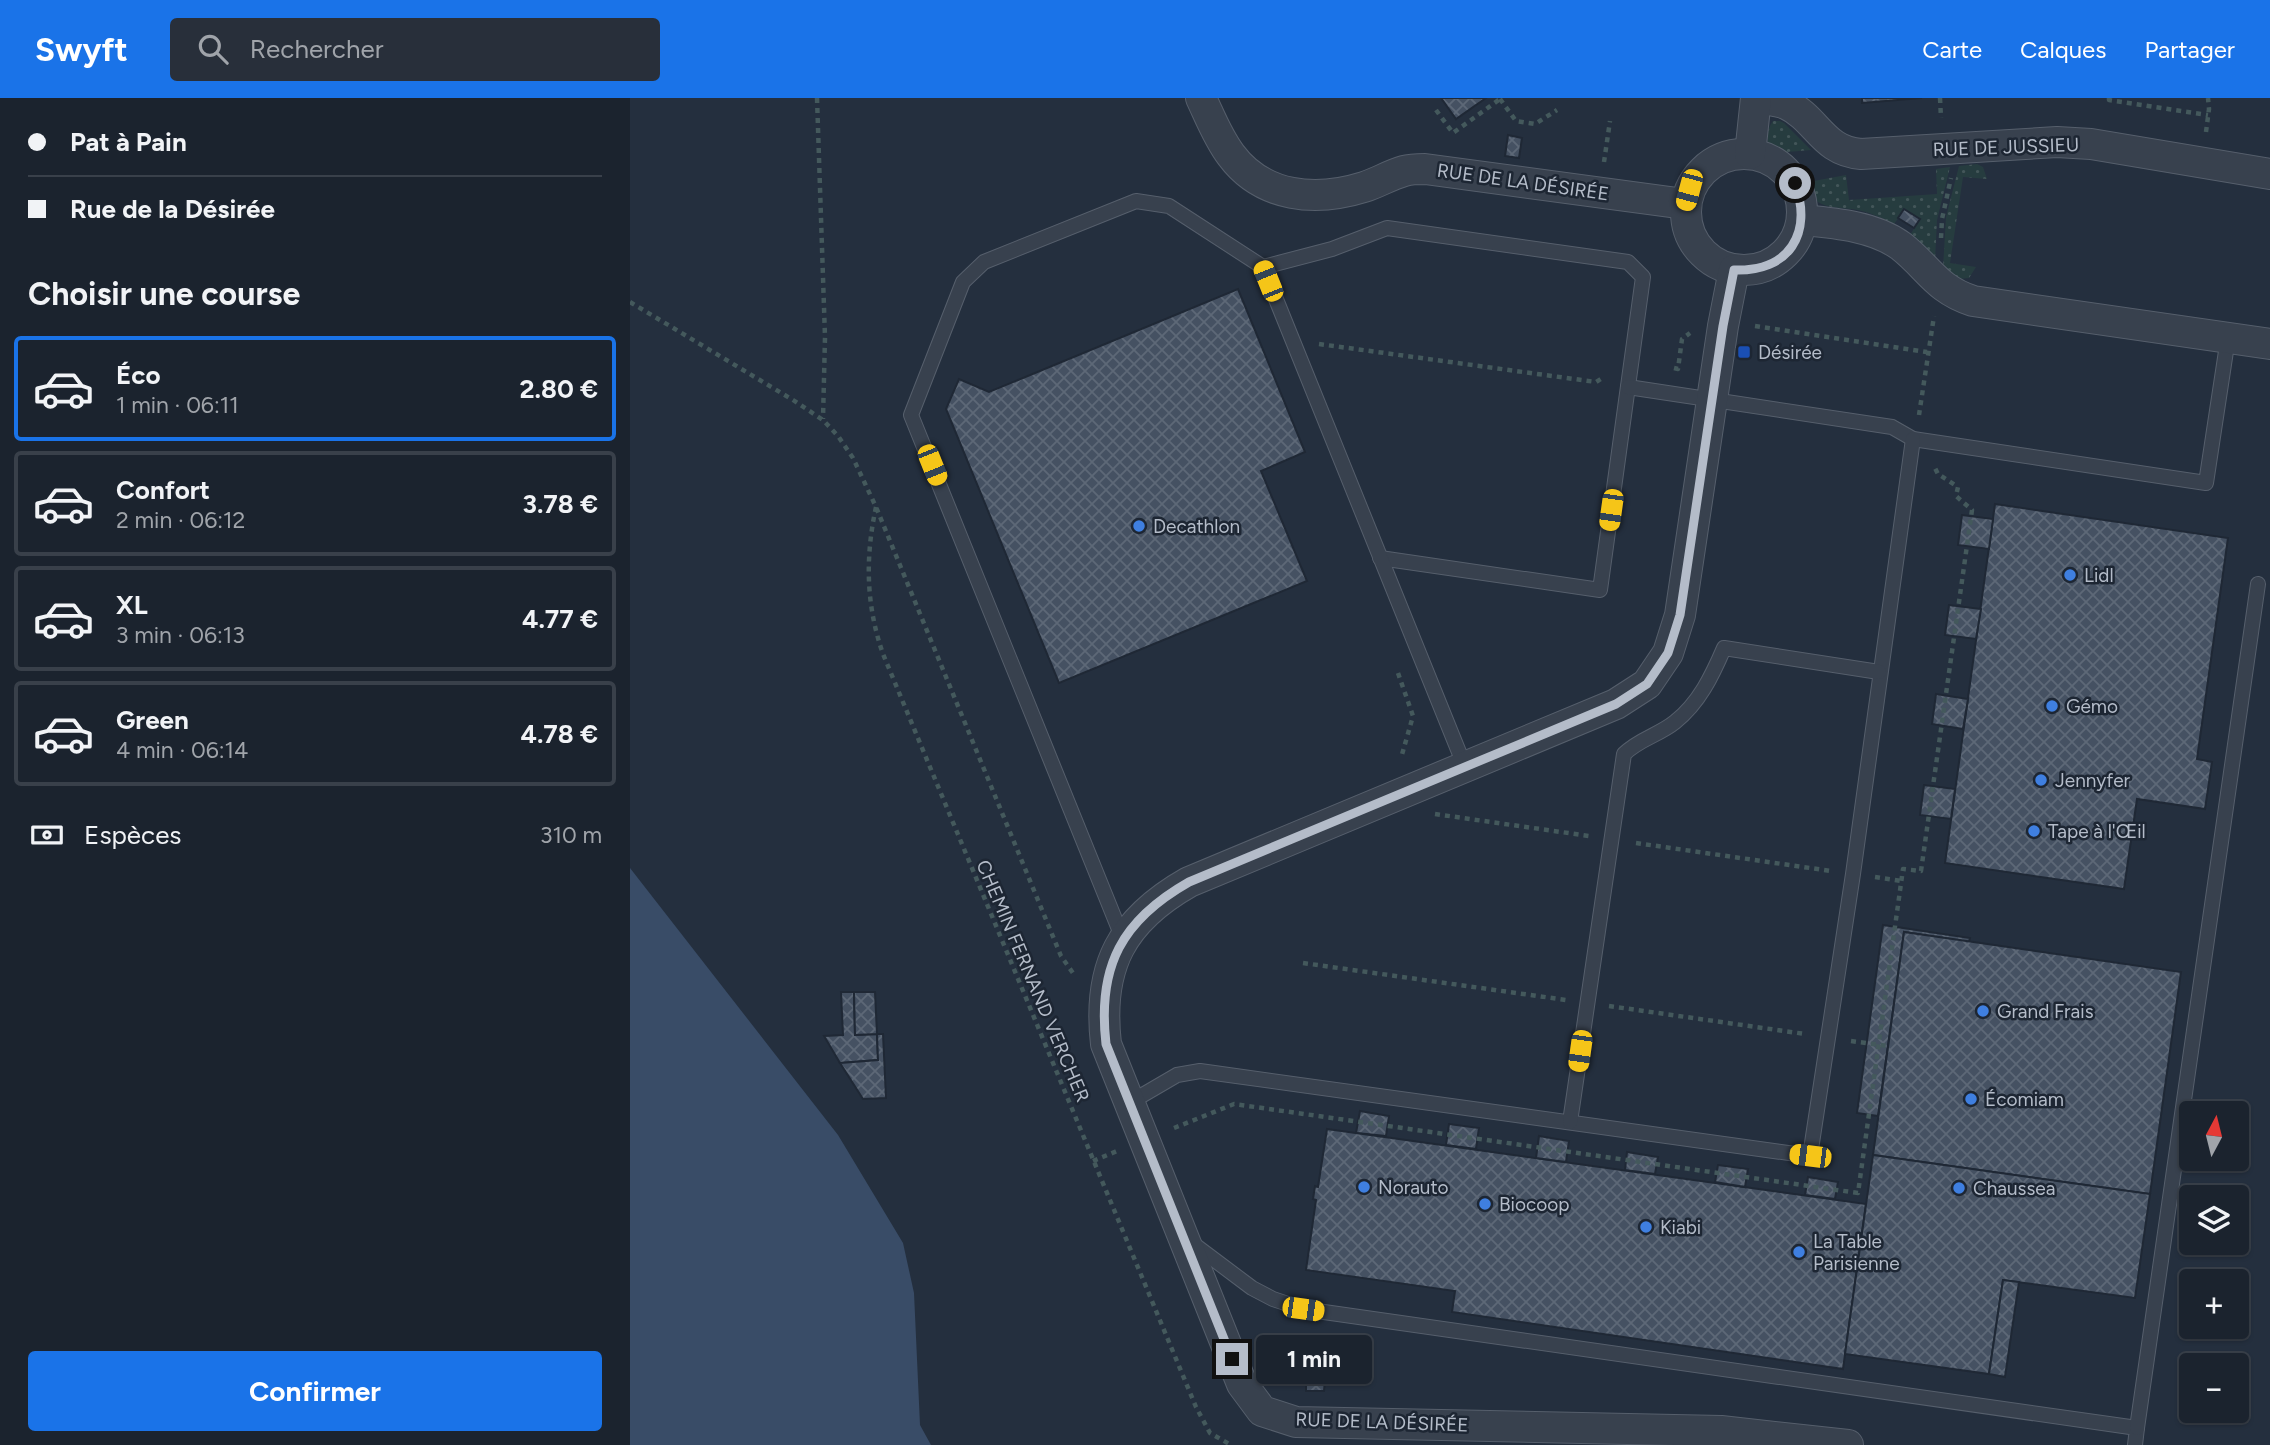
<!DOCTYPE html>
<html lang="fr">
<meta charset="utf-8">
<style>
body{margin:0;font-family:Figtree,sans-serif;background:#282f3a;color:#f1f3f6;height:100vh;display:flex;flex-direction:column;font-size:26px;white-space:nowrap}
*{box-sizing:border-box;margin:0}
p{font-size:23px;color:#a0a4aa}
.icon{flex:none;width:38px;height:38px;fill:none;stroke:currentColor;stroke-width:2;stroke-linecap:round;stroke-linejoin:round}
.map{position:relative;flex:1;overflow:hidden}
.panel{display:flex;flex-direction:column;background:#1b232e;width:630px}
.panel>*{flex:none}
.hud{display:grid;align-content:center;height:154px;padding:0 28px;background:#1b232e}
.needle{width:46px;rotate:7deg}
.controls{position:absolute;left:1549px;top:1003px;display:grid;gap:14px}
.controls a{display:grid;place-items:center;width:70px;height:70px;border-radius:7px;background:#1b232e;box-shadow:0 2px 5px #0004,0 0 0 2px #39404a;font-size:35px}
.end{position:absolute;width:32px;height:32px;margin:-16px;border:9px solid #b4bcc9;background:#111;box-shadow:0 0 0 4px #111}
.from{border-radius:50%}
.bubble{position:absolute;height:49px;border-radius:7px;background:#1b232e;box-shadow:0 2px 5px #0004,0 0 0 2px #39404a;font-size:23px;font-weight:700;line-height:49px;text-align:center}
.car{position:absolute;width:21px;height:42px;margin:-21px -10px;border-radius:9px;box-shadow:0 0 5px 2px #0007;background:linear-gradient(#f5c518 24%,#345 0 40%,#f5c518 0 76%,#345 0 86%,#f5c518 0)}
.hud b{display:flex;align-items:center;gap:24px;height:66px;font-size:26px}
.hud b+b{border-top:2px solid #39404a}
.hud i{width:18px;height:18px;background:#f1f3f6}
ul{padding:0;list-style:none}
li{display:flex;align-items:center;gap:21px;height:105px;margin:0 14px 10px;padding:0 14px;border:4px solid #39404a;border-radius:7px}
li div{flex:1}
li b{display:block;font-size:26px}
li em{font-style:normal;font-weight:700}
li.on{border-color:#1a73e8}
li>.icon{width:63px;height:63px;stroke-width:1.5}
h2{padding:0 28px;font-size:32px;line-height:84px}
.pay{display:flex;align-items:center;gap:18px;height:77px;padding:0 28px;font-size:26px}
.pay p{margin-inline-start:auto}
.primary-button{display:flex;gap:14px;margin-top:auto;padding:14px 28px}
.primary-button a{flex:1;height:80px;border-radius:7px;background:#1a73e8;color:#fff;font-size:28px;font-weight:700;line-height:80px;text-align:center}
header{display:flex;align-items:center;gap:42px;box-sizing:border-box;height:98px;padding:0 35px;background:#1a73e8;color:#fff}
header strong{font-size:33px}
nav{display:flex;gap:38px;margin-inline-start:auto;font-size:24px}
.search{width:490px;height:63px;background:#282f3a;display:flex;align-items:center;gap:18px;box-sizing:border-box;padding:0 24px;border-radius:7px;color:#a0a4aa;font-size:26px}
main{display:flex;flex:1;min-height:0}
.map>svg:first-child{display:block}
</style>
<header>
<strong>Swyft</strong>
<div class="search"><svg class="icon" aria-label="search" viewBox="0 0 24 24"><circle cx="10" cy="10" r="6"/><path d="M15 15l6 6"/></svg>Rechercher</div>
<nav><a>Carte</a><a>Calques</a><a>Partager</a></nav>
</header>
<main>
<section class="panel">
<div class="hud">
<b><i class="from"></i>Pat à Pain</b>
<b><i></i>Rue de la Désirée</b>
</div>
<h2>Choisir une course</h2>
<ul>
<li class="on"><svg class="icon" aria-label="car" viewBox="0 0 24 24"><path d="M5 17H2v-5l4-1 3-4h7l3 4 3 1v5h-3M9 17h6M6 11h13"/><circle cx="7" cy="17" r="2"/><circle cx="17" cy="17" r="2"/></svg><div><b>Éco</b><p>1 min · 06:11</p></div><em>2.80 €</em></li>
<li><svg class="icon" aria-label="car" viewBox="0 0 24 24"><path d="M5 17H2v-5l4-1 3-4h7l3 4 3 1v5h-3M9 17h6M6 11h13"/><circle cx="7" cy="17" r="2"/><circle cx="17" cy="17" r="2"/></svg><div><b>Confort</b><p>2 min · 06:12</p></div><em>3.78 €</em></li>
<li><svg class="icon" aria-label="car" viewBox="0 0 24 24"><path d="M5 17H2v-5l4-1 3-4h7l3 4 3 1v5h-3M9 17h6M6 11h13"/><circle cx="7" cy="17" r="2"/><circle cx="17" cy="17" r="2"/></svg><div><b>XL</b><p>3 min · 06:13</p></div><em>4.77 €</em></li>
<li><svg class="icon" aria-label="car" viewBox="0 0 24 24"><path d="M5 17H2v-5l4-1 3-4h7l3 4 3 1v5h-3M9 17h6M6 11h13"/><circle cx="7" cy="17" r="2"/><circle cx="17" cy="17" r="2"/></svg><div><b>Green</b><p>4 min · 06:14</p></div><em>4.78 €</em></li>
</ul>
<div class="pay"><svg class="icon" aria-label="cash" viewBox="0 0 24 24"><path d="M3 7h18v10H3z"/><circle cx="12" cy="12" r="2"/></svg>Espèces<p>310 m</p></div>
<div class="primary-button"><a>Confirmer</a></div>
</section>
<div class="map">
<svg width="1640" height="1347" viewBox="0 0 1640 1347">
<defs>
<pattern id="grass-dots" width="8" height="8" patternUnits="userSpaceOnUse" patternTransform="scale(1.75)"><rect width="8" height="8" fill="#263c3f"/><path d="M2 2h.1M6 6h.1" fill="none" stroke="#435659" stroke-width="1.8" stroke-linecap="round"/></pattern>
<pattern id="building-cross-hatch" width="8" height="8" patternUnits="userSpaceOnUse" patternTransform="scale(1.75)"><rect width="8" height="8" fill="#455162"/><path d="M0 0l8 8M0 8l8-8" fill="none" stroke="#5d6877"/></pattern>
</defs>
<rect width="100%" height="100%" fill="#242f3e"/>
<!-- grass -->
<g fill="url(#grass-dots)">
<path d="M1143 23H1150L1154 25 1181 52 1146 55C1135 47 1135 34 1143 23Z"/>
<polygon points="1347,66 1353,69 1357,81 1333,79 1320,165 1346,169 1339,180 1328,181 1313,170 1316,119 1329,68"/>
<path d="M1320 69 1307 122 1305 163 1280 137 1290 121 1274 112 1264 126C1253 120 1241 115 1228 112 1202 108 1186 113 1173 85L1216 77 1219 102 1307 96 1306 71Z"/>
</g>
<!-- water -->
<polygon fill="#394c67" points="0,770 208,1037 273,1145 284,1195 290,1327 301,1347 0,1347"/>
<!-- building -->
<g fill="url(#building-cross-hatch)" stroke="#1f2835" stroke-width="2">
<polygon points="811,0 856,0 826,21"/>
<polygon points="1232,0 1292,0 1232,5"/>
<polygon points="878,37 892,40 889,60 875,58"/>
<polygon points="1274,111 1290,121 1284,130 1268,120"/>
<polygon points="608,191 675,354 631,373 677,483 429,585 316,311 329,281 359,294"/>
<polygon points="1365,406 1598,440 1567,661 1582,664 1575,711 1507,701 1494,791 1315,765"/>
<polygon points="1332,417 1363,421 1359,451 1328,447"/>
<polygon points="1319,507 1351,511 1346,541 1315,537"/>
<polygon points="1306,596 1338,601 1333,631 1302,626"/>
<polygon points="1294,687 1325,691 1321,721 1290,717"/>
<polygon points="1253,827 1340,840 1339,844 1274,834 1248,1018 1227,1015"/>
<polygon points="1274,834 1551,874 1520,1096 1243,1057"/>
<polygon points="211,894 224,894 225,937 247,936 248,962 210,965 194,938 213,937"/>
<polygon points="224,894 245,894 247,936 225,937"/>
<polygon points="247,936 253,936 256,1000 233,1001 210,965 248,962"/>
<polygon points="730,1013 759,1018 756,1038 726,1035"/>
<polygon points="819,1026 849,1030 846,1051 816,1047"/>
<polygon points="697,1031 1236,1106 1213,1271 822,1214 825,1193 676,1172 686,1102 683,1101 685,1088 688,1089"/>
<polygon points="909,1038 939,1043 936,1064 906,1060"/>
<polygon points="997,1054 1028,1059 1025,1076 995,1072"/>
<polygon points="1243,1057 1520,1096 1505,1200 1373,1182 1359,1276 1215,1256"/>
<polygon points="1088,1067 1118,1071 1115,1089 1085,1084"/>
<polygon points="1178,1079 1208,1084 1205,1101 1175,1097"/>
<polygon points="1373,1182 1389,1184 1375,1279 1359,1276"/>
<polygon points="676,1282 695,1282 694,1293 676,1293"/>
</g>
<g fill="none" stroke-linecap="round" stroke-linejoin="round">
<defs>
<g id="service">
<polyline points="633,169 702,151 757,130 998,164 1013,179 970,492 750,460"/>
<polyline points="998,289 1262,329 1283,341 1576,385 1598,240"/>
<polyline points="493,841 281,317 333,184 354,164 506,103 539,108 633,169 835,669"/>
<polyline points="499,1005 547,977 570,973 1180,1058 1223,776 1283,341"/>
<path d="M940 1024 994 656C1009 641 1029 637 1045 624 1069 605 1082 578 1094 550L1249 574"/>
<polyline points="562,1145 622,1190 643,1201 673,1211 1507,1330 1505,1347"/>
<polyline points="1507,1330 1628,486"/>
</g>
<g id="minor">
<path d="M571 0C580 19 588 40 601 57 633 100 686 104 734 89 747 85 760 77 774 73 781 71 788 71 795 71L1055 106"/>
<path d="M1129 0C1138 2 1148 3 1156 6 1188 21 1192 53 1231 56L1427 44 1461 46 1640 76"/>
<circle cx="1114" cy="114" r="58"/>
<polyline points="1120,56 1126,0"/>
<path d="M1172 122C1204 125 1244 128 1271 148 1299 170 1306 191 1343 203L1640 246"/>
<path d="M1104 172 1093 228 1050 517 1038 555 1017 586 986 606 559 784C492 822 467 868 476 946L612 1286 632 1313 666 1324 1091 1333 1218 1347"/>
</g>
</defs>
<!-- service casing -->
<use href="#service" stroke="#565f6c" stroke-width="16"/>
<!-- minor casing -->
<use href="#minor" stroke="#565f6c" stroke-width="32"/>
<!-- path -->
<g stroke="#44595c" stroke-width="4.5" stroke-dasharray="5 5" stroke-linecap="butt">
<polyline points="187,0 195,239 193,321"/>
<polyline points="1310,0 1311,20"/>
<polyline points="1479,0 1479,2 1578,17"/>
<polyline points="870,1 886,23 905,26 927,12"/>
<polyline points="806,12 823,35 870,1"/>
<polyline points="1576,34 1579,11 1578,0"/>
<polyline points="974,64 980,23"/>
<polyline points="1311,140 1312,121 1321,80"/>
<polyline points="0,204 163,302 193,322 208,338 223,360 246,409 431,858 445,878"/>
<polyline points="1125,228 1297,254"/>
<polyline points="689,246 966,284 974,279"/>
<polyline points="1044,270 1048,271 1052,241 1060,235"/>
<polyline points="1289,317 1304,218"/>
<path d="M246 409C235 460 236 507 253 556L566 1309 580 1335 601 1347"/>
<polyline points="768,575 783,618 771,660"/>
<polyline points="805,716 959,738"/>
<polyline points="1006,745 1201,773"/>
<polyline points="1245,779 1272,783"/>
<polyline points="673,865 936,902"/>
<polyline points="979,908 1175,936"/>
<polyline points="1221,943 1258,948"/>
<polyline points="544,1030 604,1006 1228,1095 1273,771 1291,773 1342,412 1326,398 1328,389 1308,376 1305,370"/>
<polyline points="463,1063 487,1053"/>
</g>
<!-- service -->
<use href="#service" stroke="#38414e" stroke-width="14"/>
<!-- minor -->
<use href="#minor" stroke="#38414e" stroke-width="30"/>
</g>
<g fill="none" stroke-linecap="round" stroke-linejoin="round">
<!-- route -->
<path stroke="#b4bcc9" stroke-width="9" d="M602 1261 476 946C467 868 492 822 559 784L986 606 1017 586 1038 555 1050 517 1093 228 1104 172C1159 174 1183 136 1165 85"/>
</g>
<!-- markers -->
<rect fill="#1a4fb4" stroke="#1d2633" stroke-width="2.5" x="1107" y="247" width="14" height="14" rx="3.5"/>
<g fill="#3f7fe0" stroke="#1d2633" stroke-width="2.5">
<circle cx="509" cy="428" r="7"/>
<circle cx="1440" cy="477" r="7"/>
<circle cx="1422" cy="608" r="7"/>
<circle cx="1411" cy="682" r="7"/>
<circle cx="1404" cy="733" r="7"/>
<circle cx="1353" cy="913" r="7"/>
<circle cx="1341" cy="1001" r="7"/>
<circle cx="734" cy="1089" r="7"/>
<circle cx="1329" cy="1090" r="7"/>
<circle cx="855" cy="1106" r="7"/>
<circle cx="1016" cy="1129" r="7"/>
<circle cx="1169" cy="1154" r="7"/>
</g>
<g text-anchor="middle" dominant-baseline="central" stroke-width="5" stroke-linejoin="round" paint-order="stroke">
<!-- street labels -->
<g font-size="19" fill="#b4bcc9" stroke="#1d2633">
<text transform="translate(1376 49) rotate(-2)">RUE DE JUSSIEU</text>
<text transform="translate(893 84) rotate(8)">RUE DE LA DÉSIRÉE</text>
<text transform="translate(403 883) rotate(67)">CHEMIN FERNAND VERCHER</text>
<text transform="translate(752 1324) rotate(2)">RUE DE LA DÉSIRÉE</text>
</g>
<!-- poi labels -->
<g font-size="19" fill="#b4bcc9" stroke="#1d2633" text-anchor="start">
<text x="1128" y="254">Désirée</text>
<text x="523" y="428">Decathlon</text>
<text x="1454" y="477">Lidl</text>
<text x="1436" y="608">Gémo</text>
<text x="1425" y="682">Jennyfer</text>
<text x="1418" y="733">Tape à l'Œil</text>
<text x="1367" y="913">Grand Frais</text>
<text x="1355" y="1001">Écomiam</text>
<text x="748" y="1089">Norauto</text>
<text x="1343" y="1090">Chaussea</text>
<text x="869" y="1106">Biocoop</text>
<text x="1030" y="1129">Kiabi</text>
<text x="1183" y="1143">La Table<tspan x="1183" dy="22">Parisienne</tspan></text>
</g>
</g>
</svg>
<div class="controls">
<a><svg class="needle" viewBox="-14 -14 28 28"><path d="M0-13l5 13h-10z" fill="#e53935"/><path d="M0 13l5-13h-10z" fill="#a0a4aa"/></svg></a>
<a><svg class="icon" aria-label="layers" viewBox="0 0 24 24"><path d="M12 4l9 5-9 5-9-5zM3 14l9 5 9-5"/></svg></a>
<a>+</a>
<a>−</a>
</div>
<i class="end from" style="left:1165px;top:85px"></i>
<i class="end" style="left:602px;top:1261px"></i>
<div class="bubble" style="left:626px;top:1237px;width:116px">1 min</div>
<i class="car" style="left:1059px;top:92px;rotate:195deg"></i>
<i class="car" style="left:638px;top:183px;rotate:338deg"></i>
<i class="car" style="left:302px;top:367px;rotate:158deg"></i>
<i class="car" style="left:981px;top:412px;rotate:188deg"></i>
<i class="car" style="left:950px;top:953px;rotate:188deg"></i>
<i class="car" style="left:1180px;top:1058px;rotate:277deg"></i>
<i class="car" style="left:673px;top:1211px;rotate:98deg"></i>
</div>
</main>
